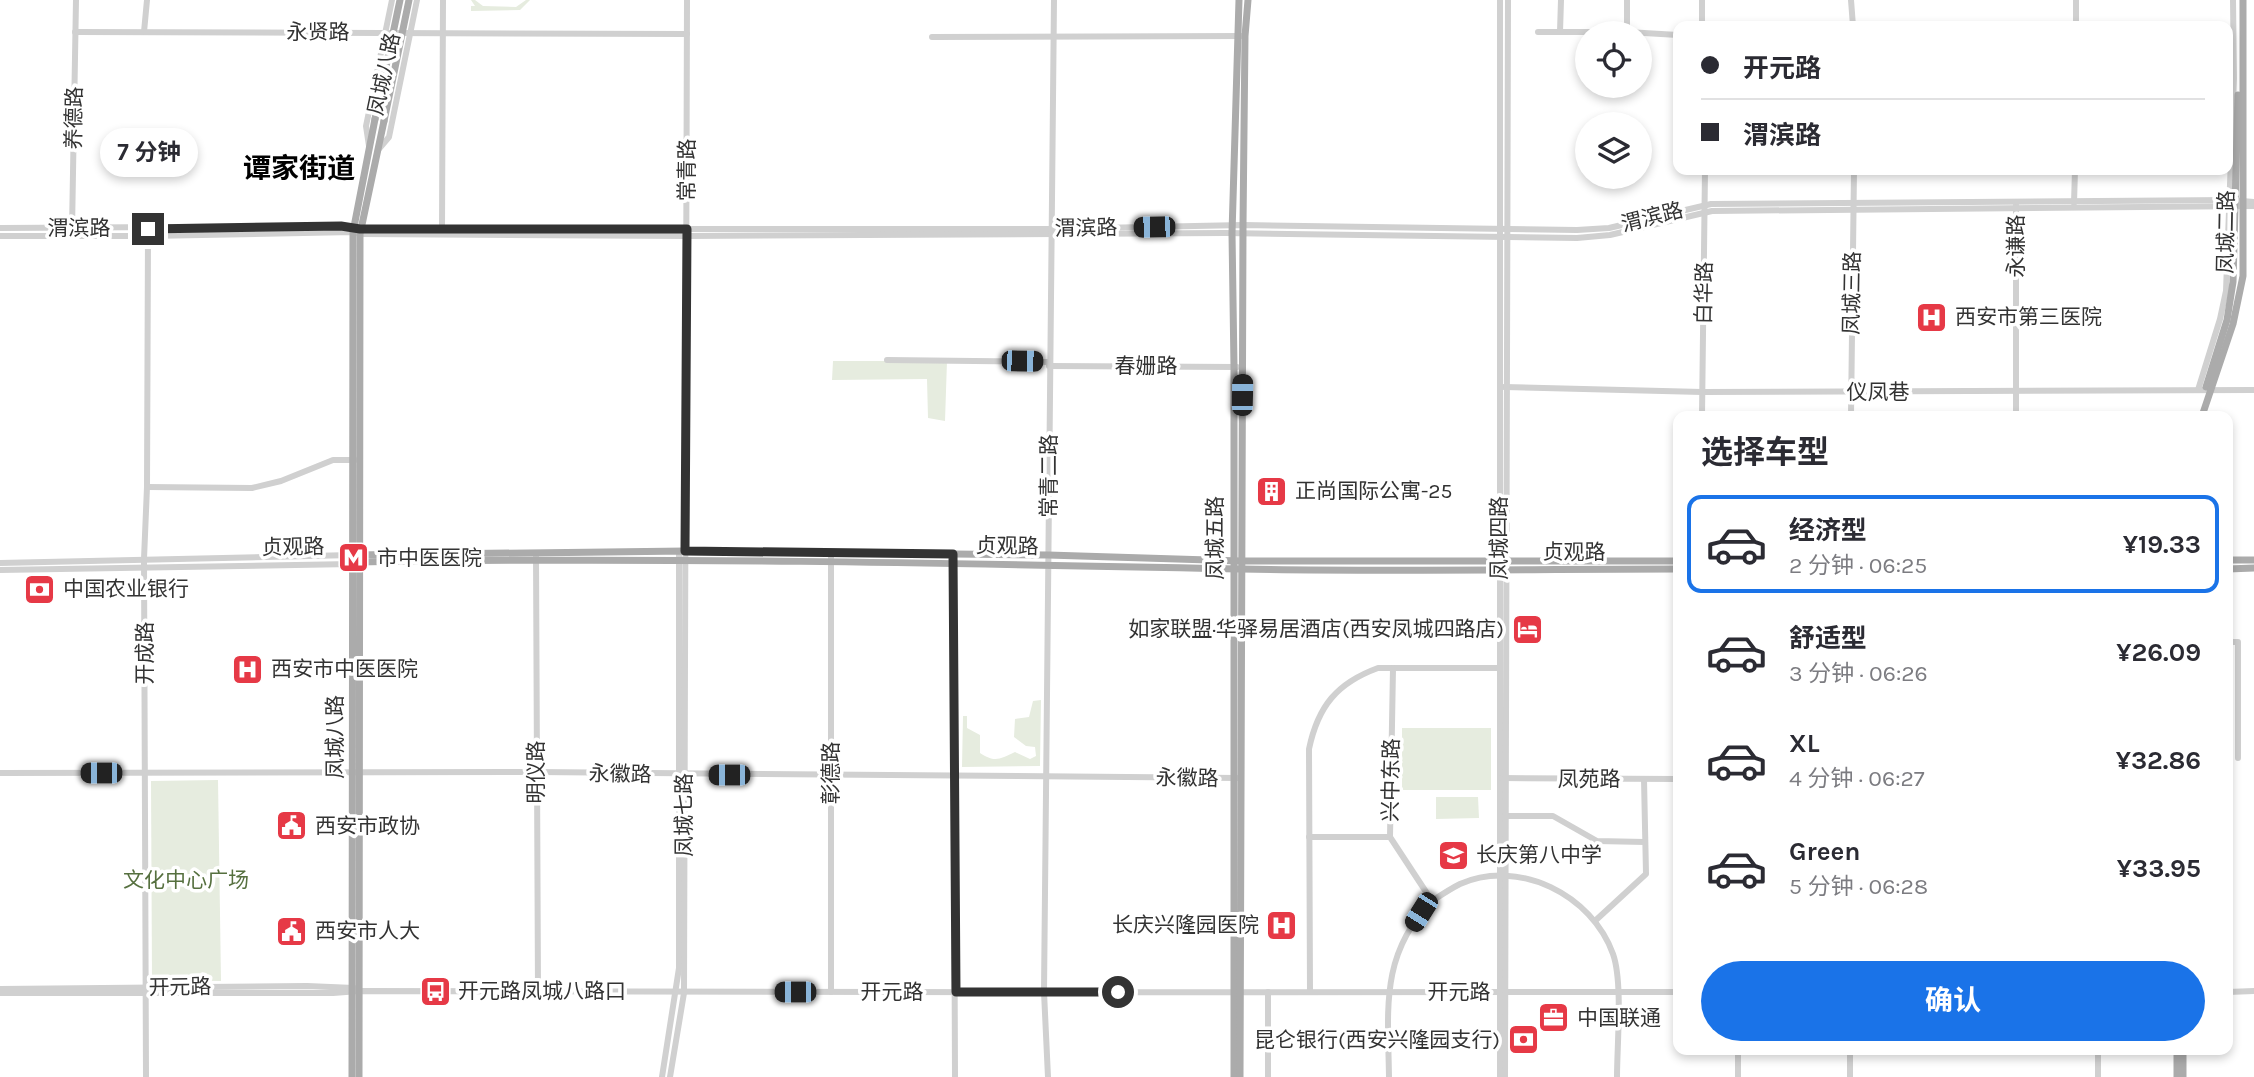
<!DOCTYPE html>
<html lang="zh">
<meta charset="utf-8">
<style>
body{margin:0;font-family:Karla,"Noto Sans SC",sans-serif;background:#f2f2f3;color:#2b2b33;height:100vh;display:flex;flex-direction:column;font-size:26px;white-space:nowrap}
*{box-sizing:border-box;margin:0}
p{font-size:23px;color:#7c7c81}
.icon{flex:none;width:38px;height:38px;fill:none;stroke:currentColor;stroke-width:2;stroke-linecap:round;stroke-linejoin:round}
.map{position:relative;flex:1;overflow:hidden}
.side{position:absolute;left:1673px;top:411px;width:560px;height:644px;display:flex;flex-direction:column;background:#fff;border-radius:14px;box-shadow:0 4px 10px #0003}
.side>*{flex:none}
.top-card{position:absolute;left:1673px;top:21px;width:560px;height:154px;border-radius:14px;box-shadow:0 4px 10px #0003;display:grid;align-content:center;height:154px;padding:0 28px;background:#fff}
.fabs{position:absolute;left:1575px;top:21px;display:grid;gap:14px}
.fabs a{display:grid;place-items:center;width:77px;height:77px;border-radius:50%;background:#fff;box-shadow:0 4px 10px #0003;font-size:35px}
.end{position:absolute;width:32px;height:32px;margin:-16px;border:9px solid #333;background:#fff;box-shadow:0 0 0 4px #fff}
.from{border-radius:50%}
.bubble{position:absolute;height:49px;border-radius:24px;background:#fff;box-shadow:0 4px 10px #0003;font-size:23px;font-weight:700;line-height:49px;text-align:center}
.car{position:absolute;width:21px;height:42px;margin:-21px -10px;border-radius:9px;box-shadow:0 0 5px 2px #0007;background:linear-gradient(#222 24%,#8ab4d8 0 40%,#222 0 76%,#8ab4d8 0 86%,#222 0)}
.top-card b{display:flex;align-items:center;gap:24px;height:66px;font-size:26px}
.top-card b+b{border-top:2px solid #e1e1e2}
.top-card i{width:18px;height:18px;background:#2b2b33}
ul{padding:0;list-style:none}
li{display:flex;align-items:center;gap:21px;height:98px;margin:0 14px 10px;padding:0 14px;border:4px solid transparent;border-radius:14px}
li div{flex:1}
li b{display:block;font-size:26px}
li em{font-style:normal;font-weight:700}
li.selected{border-color:#1a73e8}
li>.icon{width:63px;height:63px;stroke-width:1.5}
h2{padding:0 28px;font-size:32px;line-height:84px}
.button{display:flex;gap:14px;margin-top:auto;padding:14px 28px}
.button a{flex:1;height:80px;border-radius:42px;background:#1a73e8;color:#fff;font-size:28px;font-weight:700;line-height:80px;text-align:center}
.map>svg:first-child{display:block}
</style>
<div class="map">
<svg width="2254" height="1077" viewBox="0 0 2254 1077">
<rect width="100%" height="100%" fill="#fff"/>
<!-- green -->
<g fill="#e6ecdf">
<polygon points="471,0 475,0 483,6 516,7 526,0 530,0 520,10 471,11 471,6 475,6"/>
<polygon points="833,361 947,361 945,421 928,418 927,379 832,380"/>
<path d="M1041 700 1040 766 962 767 963 716H967V728L980 735V753C995 763 1000 759 1015 752L1030 759 1036 756 1035 747 1026 746 1014 737 1015 719 1029 717 1033 701Z"/>
<rect x="1402" y="728" width="89" height="62"/>
<polygon points="218,780 221,981 152,980 151,781"/>
<polygon points="1436,797 1478,797 1479,818 1436,819"/>
</g>
<g fill="none" stroke-linecap="round" stroke-linejoin="round">
<!-- minor -->
<g stroke="#d0d0d0" stroke-width="6">
<polyline points="1500,0 1500,1077"/>
<polyline points="1627,0 1627,32"/>
<polyline points="1851,0 1853,26"/>
<polyline points="2076,0 2076,26"/>
<polyline points="1702,26 1702,0"/>
<polyline points="75,32 687,34"/>
<polyline points="144,32 147,0"/>
<polyline points="1538,32 1627,32 1678,35"/>
<polyline points="1560,32 1561,0"/>
<polyline points="932,37 1245,36"/>
<polyline points="369,146 366,126 392,0"/>
<polyline points="378,150 389,137 417,0"/>
<polyline points="2074,203 2075,170"/>
<polyline points="2016,205 2016,416"/>
<polyline points="0,228 341,226 360,229 1050,229 1243,225 1577,230 1609,228 1711,204 2230,200 2254,202"/>
<polyline points="442,229 443,0"/>
<polyline points="72,230 76,0"/>
<polyline points="0,236 148,236 353,232 360,234 687,236 1225,233 1577,238 1610,235 1712,211 2254,206"/>
<polyline points="887,360 1049,362"/>
<polyline points="1049,366 1237,367"/>
<polyline points="1504,387 1702,392 2254,390"/>
<polyline points="2198,390 2220,319 2226,291 2234,78 2233,0"/>
<polyline points="1702,416 1705,170"/>
<polyline points="1851,416 1854,170"/>
<polyline points="147,487 252,488 281,481 333,460 355,460"/>
<polyline points="536,553 538,992"/>
<polyline points="831,553 831,992"/>
<polyline points="953,554 955,1077"/>
<polyline points="0,563 353,555"/>
<polyline points="0,570 352,564"/>
<polyline points="2228,642 2238,642 2238,758"/>
<polyline points="0,773 536,772 1238,778"/>
<polyline points="1501,778 1678,779"/>
<polyline points="1505,816 1553,816 1597,841 1645,842"/>
<polyline points="1309,837 1390,837"/>
<path d="M1432 901C1441 895 1450 889 1460 884 1519 858 1592 895 1613 954 1623 982 1617 1045 1617 1077"/>
<polyline points="1596,920 1646,874 1644,779"/>
<polyline points="0,989 307,986 354,988"/>
<path d="M1310 991 1309 749C1318 706 1337 683 1378 668H1500"/>
<polyline points="1268,992 1268,1077"/>
<polyline points="2228,992 2254,991"/>
<path d="M0 993H333L359 991C799 993 1238 992 1678 992"/>
<polyline points="1738,1050 1738,1077"/>
<polyline points="1850,1050 1850,1077"/>
<polyline points="146,1077 144,559 147,487 148,234"/>
<polyline points="662,1077 679,968 679,552"/>
<polyline points="670,1077 684,993 687,0"/>
<polyline points="1048,1077 1044,992 1054,0"/>
<path d="M1389 1077C1388 1009 1380 954 1432 901L1390 837 1393 668"/>
<polyline points="1505,1077 1508,0"/>
<polyline points="2098,1077 2098,1050"/>
</g>
<!-- major -->
<g stroke="#ababab" stroke-width="7">
<polyline points="2206,387 2227,320 2233,282 2238,95"/>
<polyline points="2202,416 2233,324 2243,276 2243,0"/>
<polyline points="353,555 685,551 1048,555 1241,561 1678,561"/>
<polyline points="2228,560 2254,560"/>
<path d="M352 564 359 562C653 557 947 563 1241 569 1386 572 1533 569 1678 569"/>
<polyline points="2228,569 2254,568"/>
<polyline points="2177,1050 2177,1077"/>
<polyline points="352,1077 353,232 375,119"/>
<polyline points="359,1077 360,234 384,121"/>
<polyline points="1234,1077 1234,367 1232,233 1239,0"/>
<polyline points="1240,1077 1243,225 1245,36 1248,0"/>
<polyline points="2183,1077 2183,1050"/>
</g>
<!-- major-bridge -->
<g stroke="#ababab" stroke-width="7">
<polyline points="375,119 400,0"/>
<polyline points="384,121 409,0"/>
</g>
</g>
<g fill="none" stroke-linecap="round" stroke-linejoin="round">
<!-- route -->
<polyline stroke="#333" stroke-width="9" points="148,229 341,226 360,229 687,229 685,551 953,554 956,992 1118,992"/>
</g>
<!-- icons -->
<defs>
<symbol id="hospital-square" viewBox="-11 -11 22 22"><rect x="-9" y="-9" width="18" height="18" rx="4" fill="#e63946" stroke="#fff"/><path d="M-5-5h3v3.5h4V-5h3V5h-3V1.5h-4V5h-3Z" fill="#fff"/></symbol>
<symbol id="building-square" viewBox="-11 -11 22 22"><rect x="-9" y="-9" width="18" height="18" rx="4" fill="#e63946" stroke="#fff"/><path d="M-4-6H4V6H1V3H-1V6H-4ZM-2.5-4.3h1.7v1.8h-1.7ZM.8-4.3h1.7v1.8H.8ZM-2.5-1h1.7V.8h-1.7ZM.8-1h1.7V.8H.8Z" fill="#fff"/></symbol>
<symbol id="metro-square" viewBox="-11 -11 22 22"><rect x="-9" y="-9" width="18" height="18" rx="4" fill="#e63946" stroke="#fff"/><path d="M-5.5 5V-5H-3L0 0L3-5H5.5V5H3V-.5L0 4L-3-.5V5Z" fill="#fff"/></symbol>
<symbol id="bank-square" viewBox="-11 -11 22 22"><rect x="-9" y="-9" width="18" height="18" rx="4" fill="#e63946" stroke="#fff"/><path d="M-6-4H6V4H-6ZM0-2.3a2.3 2.3 0 1 0 0 4.6a2.3 2.3 0 1 0 0-4.6Z" fill="#fff"/></symbol>
<symbol id="hotel-square" viewBox="-11 -11 22 22"><rect x="-9" y="-9" width="18" height="18" rx="4" fill="#e63946" stroke="#fff"/><path d="M-6-4.5h1.5V1H6V5H4.5V3h-9V5H-6ZM-4 0a1.8 1.8 0 1 1 3.6 0ZM.5 0V-2.5h3Q6-2.5 6 0Z" fill="#fff"/></symbol>
<symbol id="civic-square" viewBox="-11 -11 22 22"><rect x="-9" y="-9" width="18" height="18" rx="4" fill="#e63946" stroke="#fff"/><path d="M-.6-6.5H3V-4.5H.6V-3L4-1V1h2V6H-6V1h2V-1L-.6-3ZM-1.2 2.5V6h2.4V2.5Z" fill="#fff"/></symbol>
<symbol id="school-square" viewBox="-11 -11 22 22"><rect x="-9" y="-9" width="18" height="18" rx="4" fill="#e63946" stroke="#fff"/><path d="M0-5L7-2L0 1L-7-2ZM-4 1L0 2.5L4 1V4Q0 6-4 4Z" fill="#fff"/></symbol>
<symbol id="bus-square" viewBox="-11 -11 22 22"><rect x="-9" y="-9" width="18" height="18" rx="4" fill="#e63946" stroke="#fff"/><path d="M-5-6H5V4H4V6H2V4H-2V6H-4V4H-5ZM-3.5-4V0h7V-4ZM-3.5 1.2v1.5H-2V1.2ZM2 1.2v1.5H3.5V1.2Z" fill="#fff"/></symbol>
<symbol id="office-square" viewBox="-11 -11 22 22"><rect x="-9" y="-9" width="18" height="18" rx="4" fill="#e63946" stroke="#fff"/><path d="M-6-3h4V-5.5h4V-3h4V5H-6ZM-1-4.5V-3h2v-1.5ZM-6 0V1H6V0Z" fill="#fff"/></symbol>
</defs>
<g fill-rule="evenodd">
<use href="#hospital-square" x="1914" y="300" width="35" height="35"/>
<use href="#building-square" x="1254" y="474" width="35" height="35"/>
<use href="#metro-square" x="336" y="540" width="35" height="35"/>
<use href="#bank-square" x="22" y="572" width="35" height="35"/>
<use href="#hotel-square" x="1510" y="612" width="35" height="35"/>
<use href="#hospital-square" x="230" y="652" width="35" height="35"/>
<use href="#civic-square" x="274" y="808" width="35" height="35"/>
<use href="#school-square" x="1436" y="838" width="35" height="35"/>
<use href="#hospital-square" x="1264" y="908" width="35" height="35"/>
<use href="#civic-square" x="274" y="914" width="35" height="35"/>
<use href="#bus-square" x="418" y="974" width="35" height="35"/>
<use href="#office-square" x="1536" y="1000" width="35" height="35"/>
<use href="#bank-square" x="1506" y="1022" width="35" height="35"/>
</g>
<g text-anchor="middle" dominant-baseline="central" stroke-width="7" stroke-linejoin="round" paint-order="stroke">
<!-- street labels -->
<g font-size="21" fill="#333" stroke="#fff">
<text x="318" y="32">永贤路</text>
<text transform="translate(384 74) rotate(-78)">凤城八路</text>
<text transform="translate(74 118) rotate(-89)">养德路</text>
<text transform="translate(687 170) rotate(-90)">常青路</text>
<text transform="translate(1652 217) rotate(-14)">渭滨路</text>
<text x="79" y="228">渭滨路</text>
<text transform="translate(1086 228) rotate(-1)">渭滨路</text>
<text transform="translate(2226 232) rotate(-89)">凤城二路</text>
<text transform="translate(2016 246) rotate(-90)">永谦路</text>
<text transform="translate(1704 293) rotate(-89)">白华路</text>
<text transform="translate(1852 293) rotate(-89)">凤城三路</text>
<text x="1146" y="366">春姗路</text>
<text x="1878" y="392">仪凤巷</text>
<text transform="translate(1049 476) rotate(-90)">常青二路</text>
<text transform="translate(1215 538) rotate(-90)">凤城五路</text>
<text transform="translate(1499 538) rotate(-90)">凤城四路</text>
<text transform="translate(1007 546) rotate(1)">贞观路</text>
<text transform="translate(293 547) rotate(-1)">贞观路</text>
<text x="1574" y="552">贞观路</text>
<text transform="translate(145 653) rotate(-90)">开成路</text>
<text transform="translate(335 737) rotate(-90)">凤城八路</text>
<text transform="translate(536 772) rotate(-90)">明仪路</text>
<text transform="translate(831 773) rotate(-90)">彰德路</text>
<text transform="translate(620 774) rotate(1)">永徽路</text>
<text transform="translate(1187 778) rotate(1)">永徽路</text>
<text x="1589" y="779">凤苑路</text>
<text transform="translate(1391 780) rotate(-89)">兴中东路</text>
<text transform="translate(684 815) rotate(-90)">凤城七路</text>
<text transform="translate(180 987) rotate(-1)">开元路</text>
<text x="892" y="992">开元路</text>
<text x="1459" y="992">开元路</text>
</g>
<!-- poi labels -->
<g font-size="21" fill="#333" stroke="#fff" text-anchor="start">
<text x="1955" y="317">西安市第三医院</text>
<text x="1295" y="491">正尚国际公寓-25</text>
<text x="377" y="558">市中医医院</text>
<text x="63" y="589">中国农业银行</text>
<text x="1504" y="629" text-anchor="end">如家联盟·华驿易居酒店(西安凤城四路店)</text>
<text x="271" y="669">西安市中医医院</text>
<text x="315" y="826">西安市政协</text>
<text x="1476" y="855">长庆第八中学</text>
<text x="1259" y="925" text-anchor="end">长庆兴隆园医院</text>
<text x="315" y="931">西安市人大</text>
<text x="458" y="991">开元路凤城八路口</text>
<text x="1577" y="1018">中国联通</text>
<text x="1500" y="1040" text-anchor="end">昆仑银行(西安兴隆园支行)</text>
</g>
<!-- park labels -->
<g font-size="21" fill="#56703f" stroke="#fff">
<text x="186" y="880">文化中心广场</text>
</g>
<!-- district labels -->
<g font-size="28" font-weight="bold" fill="#000" stroke="#fff">
<text x="299" y="168">谭家街道</text>
</g>
</g>
</svg>
<div class="fabs">
<a><svg class="icon" aria-label="locate" viewBox="0 0 24 24"><circle cx="12" cy="12" r="6"/><path d="M12 2v4M12 18v4M2 12h4M18 12h4"/></svg></a>
<a><svg class="icon" aria-label="layers" viewBox="0 0 24 24"><path d="M12 4l9 5-9 5-9-5zM3 14l9 5 9-5"/></svg></a>
</div>
<i class="end from" style="left:1118px;top:992px"></i>
<i class="end" style="left:148px;top:229px"></i>
<div class="bubble" style="left:100px;top:128px;width:98px">7 分钟</div>
<i class="car" style="left:1154px;top:227px;rotate:269deg"></i>
<i class="car" style="left:1022px;top:361px;rotate:91deg"></i>
<i class="car" style="left:1242px;top:395px;rotate:1deg"></i>
<i class="car" style="left:101px;top:773px;rotate:270deg"></i>
<i class="car" style="left:729px;top:775px;rotate:270deg"></i>
<i class="car" style="left:1421px;top:912px;rotate:212deg"></i>
<i class="car" style="left:795px;top:992px;rotate:270deg"></i>
<div class="top-card">
<b><i class="from"></i>开元路</b>
<b><i></i>渭滨路</b>
</div>
<section class="side">
<h2>选择车型</h2>
<ul>
<li class="selected"><svg class="icon" aria-label="car" viewBox="0 0 24 24"><path d="M5 17H2v-5l4-1 3-4h7l3 4 3 1v5h-3M9 17h6M6 11h13"/><circle cx="7" cy="17" r="2"/><circle cx="17" cy="17" r="2"/></svg><div><b>经济型</b><p>2 分钟 · 06:25</p></div><em>¥19.33</em></li>
<li><svg class="icon" aria-label="car" viewBox="0 0 24 24"><path d="M5 17H2v-5l4-1 3-4h7l3 4 3 1v5h-3M9 17h6M6 11h13"/><circle cx="7" cy="17" r="2"/><circle cx="17" cy="17" r="2"/></svg><div><b>舒适型</b><p>3 分钟 · 06:26</p></div><em>¥26.09</em></li>
<li><svg class="icon" aria-label="car" viewBox="0 0 24 24"><path d="M5 17H2v-5l4-1 3-4h7l3 4 3 1v5h-3M9 17h6M6 11h13"/><circle cx="7" cy="17" r="2"/><circle cx="17" cy="17" r="2"/></svg><div><b>XL</b><p>4 分钟 · 06:27</p></div><em>¥32.86</em></li>
<li><svg class="icon" aria-label="car" viewBox="0 0 24 24"><path d="M5 17H2v-5l4-1 3-4h7l3 4 3 1v5h-3M9 17h6M6 11h13"/><circle cx="7" cy="17" r="2"/><circle cx="17" cy="17" r="2"/></svg><div><b>Green</b><p>5 分钟 · 06:28</p></div><em>¥33.95</em></li>
</ul>
<div class="button"><a>确认</a></div>
</section>
</div>
